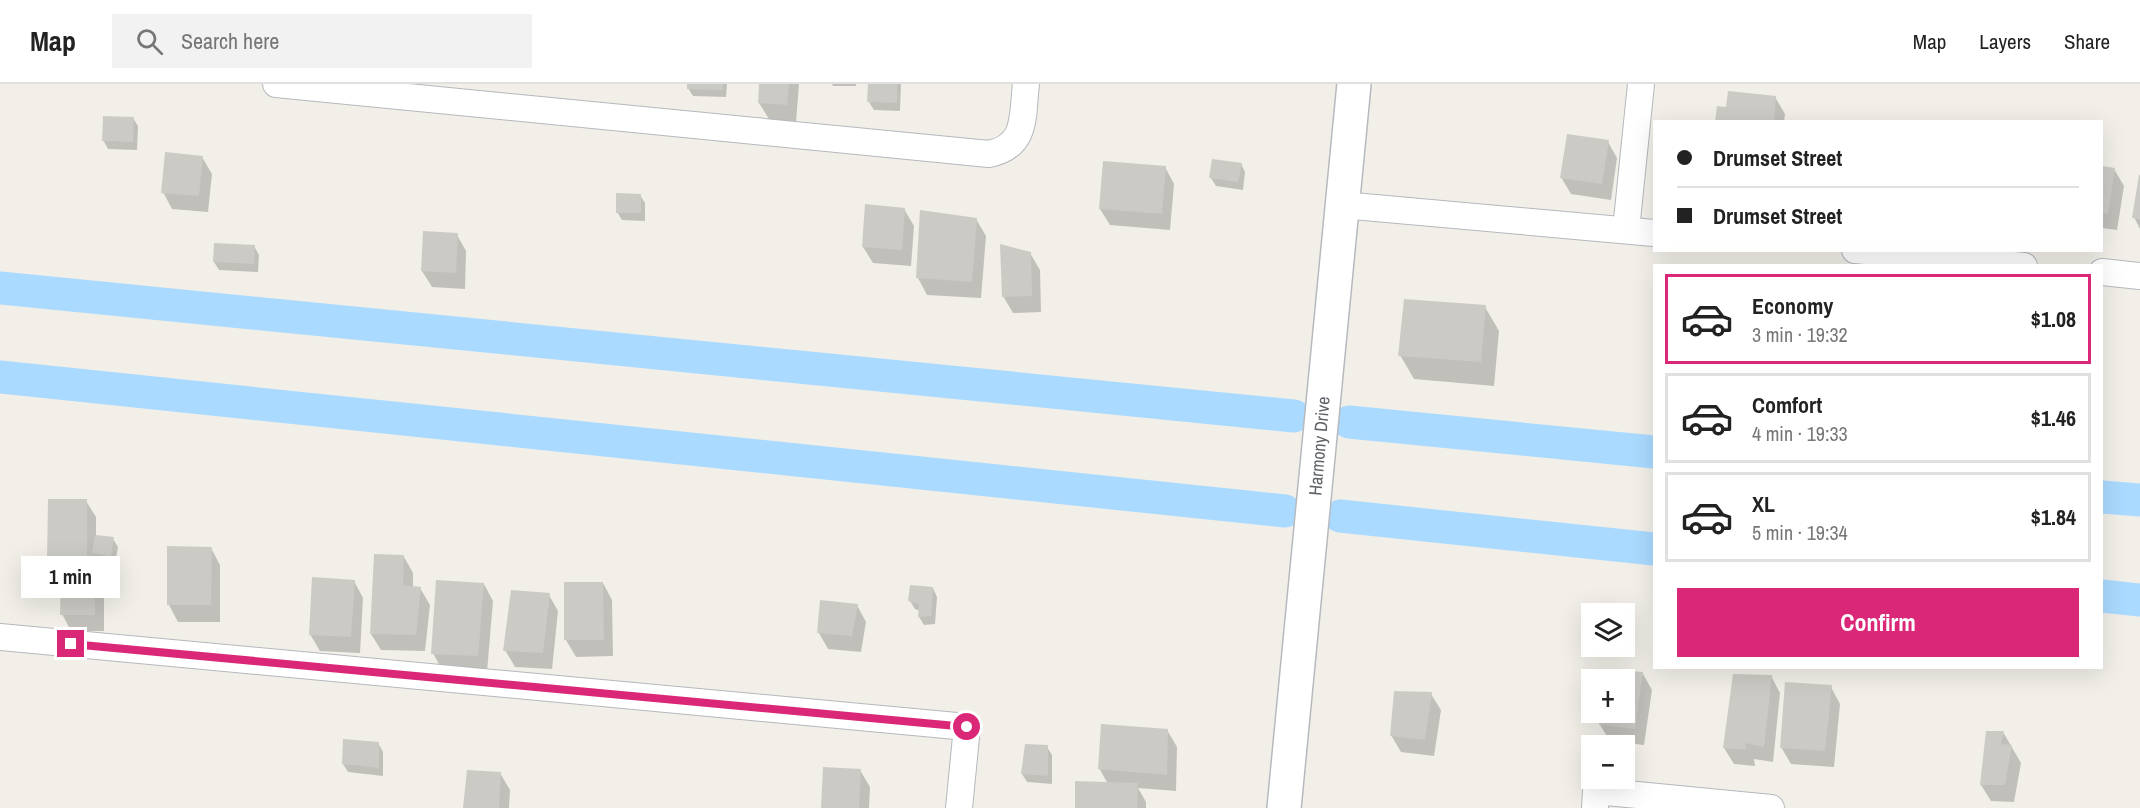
<!DOCTYPE html>
<meta charset="utf-8">
<style>
body{margin:0;font-family:"Archivo Narrow",sans-serif;background:#f2f2f2;color:#222;height:100vh;display:flex;flex-direction:column;font-size:22px;white-space:nowrap}
*{box-sizing:border-box;margin:0}
p{font-size:20px;color:#767676}
.icon{flex:none;width:33px;height:33px;fill:none;stroke:currentColor;stroke-width:2;stroke-linecap:round;stroke-linejoin:round}
.map{position:relative;flex:1;overflow:hidden}
.side{position:absolute;left:1653px;top:180px;width:450px;height:405px;display:flex;flex-direction:column;background:#fff;border-radius:0px;box-shadow:0 6px 24px #0002}
.side>*{flex:none}
.top-card{position:absolute;left:1653px;top:36px;width:450px;height:132px;border-radius:0px;box-shadow:0 6px 24px #0002;display:grid;align-content:center;height:132px;padding:0 24px;background:#fff}
.buttons{position:absolute;left:1581px;top:519px;display:grid;gap:12px}
.buttons a{display:grid;place-items:center;width:54px;height:54px;border-radius:0px;background:#fff;box-shadow:0 6px 24px #0002;font-size:30px}
.end{position:absolute;width:27px;height:27px;margin:-14px;border:8px solid #db2777;background:#fff;box-shadow:0 0 0 3px #fff}
.from{border-radius:50%}
.bubble{position:absolute;height:42px;border-radius:0px;background:#fff;box-shadow:0 6px 24px #0002;font-size:20px;font-weight:700;line-height:42px;text-align:center}
.top-card b{display:flex;align-items:center;gap:21px;height:57px;font-size:22px}
.top-card b+b{border-top:2px solid #e0e0e0}
.top-card i{width:15px;height:15px;background:#222}
ul{padding:10px 0 0;list-style:none}
li{display:flex;align-items:center;gap:18px;height:90px;margin:0 12px 9px;padding:0 12px;border:3px solid #e0e0e0;border-radius:0px}
li div{flex:1}
li b{display:block;font-size:22px}
li em{font-style:normal;font-weight:700}
li.current{border-color:#db2777}
li>.icon{width:54px;height:54px;stroke-width:1.5}
.button{display:flex;gap:12px;margin-top:auto;padding:12px 24px}
.button a{flex:1;height:69px;border-radius:0px;background:#db2777;color:#fff;font-size:24px;font-weight:700;line-height:69px;text-align:center}
header{display:flex;align-items:center;gap:36px;box-sizing:border-box;height:84px;padding:0 30px;background:#fff;border-bottom:2px solid #e0e0e0}
header strong{font-size:28px}
nav{display:flex;gap:33px;margin-inline-start:auto;font-size:21px}
.search{width:420px;height:54px;background:#f2f2f2;display:flex;align-items:center;gap:15px;box-sizing:border-box;padding:0 21px;border-radius:0px;color:#767676;font-size:22px}
.map>svg:first-child{display:block}
</style>
<header>
<strong>Map</strong>
<div class="search"><svg class="icon" aria-label="search" viewBox="0 0 24 24"><circle cx="10" cy="10" r="6"/><path d="M15 15l6 6"/></svg>Search here</div>
<nav><a>Map</a><a>Layers</a><a>Share</a></nav>
</header>
<div class="map">
<svg width="2140" height="724" viewBox="0 0 2140 724">
<rect width="100%" height="100%" fill="#f1efe8"/>
<!-- shadow -->
<g fill="#0003">
<polygon points="689,0 727,0 726,13 693,12 688,4"/>
<polygon points="761,0 799,0 796,38 769,35 759,19"/>
<polygon points="832,0 856,0 856,2 833,2"/>
<polygon points="870,0 901,0 900,27 874,26 869,18"/>
<polygon points="1775,13 1785,30 1784,38 1717,38 1727,25"/>
<polygon points="133,34 138,42 137,66 108,65 103,56"/>
<polygon points="1608,58 1617,74 1611,116 1571,110 1561,93"/>
<polygon points="202,73 212,90 208,128 172,125 163,108"/>
<polygon points="1241,80 1245,88 1243,106 1216,102 1211,94"/>
<polygon points="1165,83 1174,100 1170,146 1110,141 1100,125"/>
<polygon points="2102,84 2114,85 2124,102 2117,146 2102,144"/>
<polygon points="2140,93 2140,145 2134,133"/>
<polygon points="640,111 645,119 645,137 622,136 617,128"/>
<polygon points="904,125 914,142 911,182 873,179 863,163"/>
<polygon points="976,135 986,152 981,214 927,211 918,194"/>
<polygon points="457,151 466,167 465,205 432,203 422,187"/>
<polygon points="254,162 259,171 258,188 219,186 214,178"/>
<polygon points="1030,169 1040,186 1041,228 1013,229 1003,212"/>
<polygon points="1485,223 1499,247 1494,302 1414,295 1400,271"/>
<polygon points="86,417 96,433 96,452 113,455 118,463 115,480 99,477 96,472 95,486 104,501 104,547 71,547 62,530 62,494 58,494 49,478"/>
<polygon points="169,464 211,464 220,481 220,538 178,538 169,521"/>
<polygon points="404,473 413,489 413,503 420,504 430,521 425,567 381,566 371,550"/>
<polygon points="354,497 363,514 360,569 320,567 310,550"/>
<polygon points="603,499 612,516 613,572 576,573 566,556"/>
<polygon points="484,500 493,517 487,588 442,586 433,569"/>
<polygon points="933,504 937,513 935,540 924,541 919,533 920,527 915,525 910,517"/>
<polygon points="549,511 558,527 552,585 515,583 505,566"/>
<polygon points="857,521 866,538 861,568 828,565 819,549"/>
<polygon points="1643,590 1652,606 1644,661 1610,657 1600,641 1624,628"/>
<polygon points="1771,592 1780,609 1773,678 1754,675 1755,682 1734,680 1724,664"/>
<polygon points="1831,603 1840,620 1834,683 1791,680 1781,663"/>
<polygon points="1431,610 1441,626 1434,672 1401,668 1391,651"/>
<polygon points="1167,646 1177,663 1176,707 1138,704 1146,718 1146,724 1076,724 1108,700 1099,684"/>
<polygon points="2003,648 2021,679 2014,718 1991,717 1981,701"/>
<polygon points="378,659 383,668 383,692 348,688 343,680"/>
<polygon points="1047,663 1052,671 1052,700 1027,698 1022,690"/>
<polygon points="860,686 870,703 869,724 823,724"/>
<polygon points="500,689 510,706 509,724 464,724"/>
</g>
<g fill="none" stroke-linecap="round" stroke-linejoin="round">
<!-- canal -->
<g stroke="#aadaff" stroke-width="33">
<polyline points="0,204 1294,332"/>
<polyline points="0,293 1285,427"/>
<polyline points="1349,338 1654,368"/>
<polyline points="2102,413 2140,416"/>
<polyline points="1340,432 1654,465"/>
<polyline points="2102,512 2140,516"/>
</g>
</g>
<!-- building -->
<g fill="#cccac5">
<polygon points="687,0 723,0 722,6 687,5"/>
<polygon points="759,0 789,0 787,21 758,19"/>
<polygon points="868,0 897,0 897,19 867,18"/>
<polygon points="1728,7 1776,12 1774,38 1715,38 1717,22 1726,23"/>
<polygon points="103,32 134,33 133,58 102,57"/>
<polygon points="1567,50 1609,56 1602,100 1560,94"/>
<polygon points="165,68 203,72 199,112 161,109"/>
<polygon points="1212,75 1242,79 1238,98 1209,94"/>
<polygon points="1103,77 1166,82 1162,130 1099,125"/>
<polygon points="2102,82 2115,84 2108,130 2102,129"/>
<polygon points="2139,91 2140,91 2140,135 2132,134"/>
<polygon points="616,109 641,110 641,129 616,129"/>
<polygon points="865,120 905,124 902,166 862,163"/>
<polygon points="920,126 977,134 972,198 916,194"/>
<polygon points="423,147 458,149 456,189 421,187"/>
<polygon points="214,159 255,161 254,180 213,178"/>
<polygon points="1000,160 1031,168 1032,212 1002,213"/>
<polygon points="1404,215 1486,221 1481,278 1398,272"/>
<polygon points="48,415 87,415 87,478 47,478"/>
<polygon points="95,451 114,453 111,472 92,469"/>
<polygon points="167,462 212,463 211,521 167,521"/>
<polygon points="374,470 404,471 403,501 421,503 416,551 370,550"/>
<polygon points="61,483 95,483 95,531 60,531"/>
<polygon points="312,493 355,496 351,553 309,551"/>
<polygon points="436,496 484,499 478,572 431,570"/>
<polygon points="564,498 603,498 604,556 564,556"/>
<polygon points="910,501 933,503 931,532 918,533 919,520 908,517"/>
<polygon points="511,506 550,509 543,569 503,567"/>
<polygon points="820,516 858,520 852,552 817,549"/>
<polygon points="1602,585 1643,588 1635,645 1599,641 1600,628 1624,628 1624,596 1602,596"/>
<polygon points="1733,590 1772,591 1764,663 1745,659 1746,666 1723,664"/>
<polygon points="1785,598 1832,601 1825,667 1780,664"/>
<polygon points="1394,607 1432,608 1425,656 1390,652"/>
<polygon points="1101,640 1168,645 1167,691 1098,685"/>
<polygon points="1986,647 2004,647 2001,660 2012,661 2005,701 1980,701"/>
<polygon points="343,655 379,658 379,684 342,680"/>
<polygon points="1025,660 1048,661 1048,692 1021,690"/>
<polygon points="823,683 861,685 859,724 821,724"/>
<polygon points="467,686 501,688 499,724 463,724"/>
<polygon points="1075,697 1138,699 1137,724 1075,724"/>
</g>
<g fill="none" stroke-linecap="round" stroke-linejoin="round">
<defs>
<g id="street">
<path d="M276 0 989 70C1028 62 1022 31 1026 0"/>
<polyline points="1342,121 1654,149"/>
<polyline points="1626,146 1641,0"/>
<polyline points="1855,166 2024,182"/>
<polyline points="2102,188 2140,192"/>
<polyline points="0,553 967,643 959,724"/>
<polyline points="1595,724 1596,707 1771,724"/>
</g>
<polyline id="secondary" points="1284,724 1354,0"/>
</defs>
<!-- street casing -->
<use href="#street" stroke="#b5b8bc" stroke-width="28"/>
<!-- secondary casing -->
<use href="#secondary" stroke="#b6babf" stroke-width="36"/>
<!-- street -->
<use href="#street" stroke="#fff" stroke-width="26"/>
<!-- secondary -->
<use href="#secondary" stroke="#fff" stroke-width="33"/>
</g>
<g fill="none" stroke-linecap="round" stroke-linejoin="round">
<!-- route -->
<polyline stroke="#db2777" stroke-width="8" points="71,560 967,643"/>
</g>
<g text-anchor="middle" dominant-baseline="central" stroke-width="5" stroke-linejoin="round" paint-order="stroke">
<!-- street labels -->
<g font-size="18" fill="#5f6368" stroke="#fff">
<text transform="translate(1319 362) rotate(-85)">Harmony Drive</text>
</g>
</g>
</svg>
<div class="buttons">
<a><svg class="icon" aria-label="layers" viewBox="0 0 24 24"><path d="M12 4l9 5-9 5-9-5zM3 14l9 5 9-5"/></svg></a>
<a>+</a>
<a>−</a>
</div>
<i class="end from" style="left:967px;top:643px"></i>
<i class="end" style="left:71px;top:560px"></i>
<div class="bubble" style="left:21px;top:472px;width:99px">1 min</div>
<div class="top-card">
<b><i class="from"></i>Drumset Street</b>
<b><i></i>Drumset Street</b>
</div>
<section class="side">
<ul>
<li class="current"><svg class="icon" aria-label="car" viewBox="0 0 24 24"><path d="M5 17H2v-5l4-1 3-4h7l3 4 3 1v5h-3M9 17h6M6 11h13"/><circle cx="7" cy="17" r="2"/><circle cx="17" cy="17" r="2"/></svg><div><b>Economy</b><p>3 min · 19:32</p></div><em>$1.08</em></li>
<li><svg class="icon" aria-label="car" viewBox="0 0 24 24"><path d="M5 17H2v-5l4-1 3-4h7l3 4 3 1v5h-3M9 17h6M6 11h13"/><circle cx="7" cy="17" r="2"/><circle cx="17" cy="17" r="2"/></svg><div><b>Comfort</b><p>4 min · 19:33</p></div><em>$1.46</em></li>
<li><svg class="icon" aria-label="car" viewBox="0 0 24 24"><path d="M5 17H2v-5l4-1 3-4h7l3 4 3 1v5h-3M9 17h6M6 11h13"/><circle cx="7" cy="17" r="2"/><circle cx="17" cy="17" r="2"/></svg><div><b>XL</b><p>5 min · 19:34</p></div><em>$1.84</em></li>
</ul>
<div class="button"><a>Confirm</a></div>
</section>
</div>
